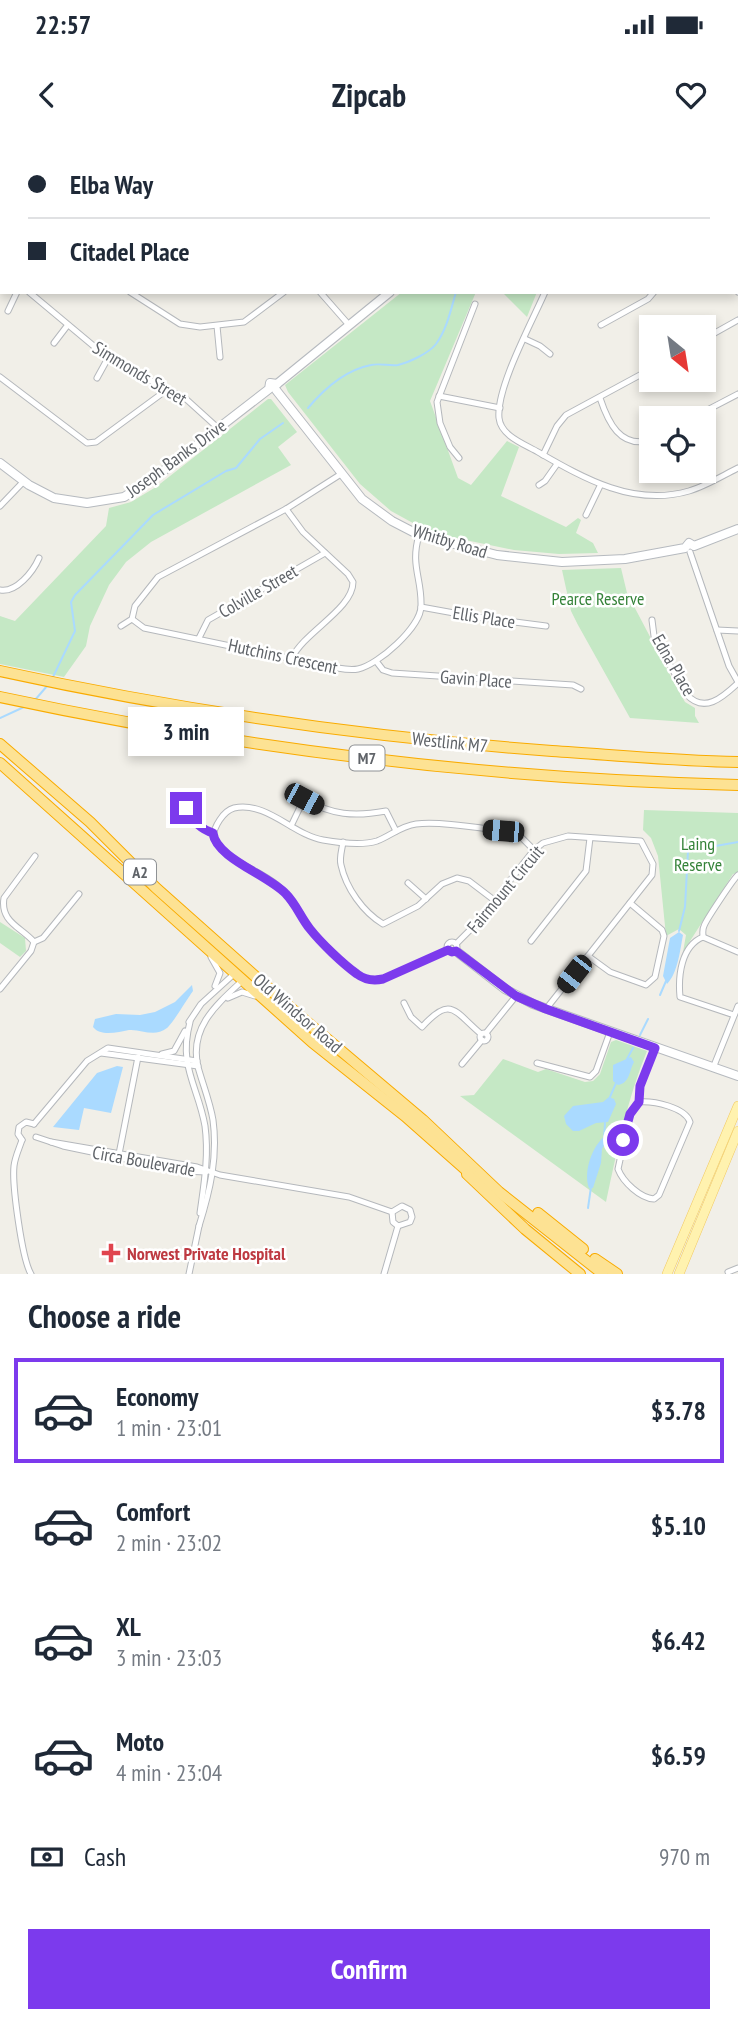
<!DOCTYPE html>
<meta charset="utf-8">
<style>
body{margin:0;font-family:"PT Sans Narrow",sans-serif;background:#f6f6f7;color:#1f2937;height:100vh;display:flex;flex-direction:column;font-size:26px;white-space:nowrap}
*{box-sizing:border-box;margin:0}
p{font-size:23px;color:#747a83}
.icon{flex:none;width:38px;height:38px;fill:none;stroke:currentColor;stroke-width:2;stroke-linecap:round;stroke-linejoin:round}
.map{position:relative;height:1134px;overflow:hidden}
.side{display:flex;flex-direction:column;background:#fff;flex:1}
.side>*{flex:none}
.hud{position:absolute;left:0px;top:0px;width:738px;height:154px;box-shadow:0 4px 10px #0003;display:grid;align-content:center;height:154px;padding:0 28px;background:#fff}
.needle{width:46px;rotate:150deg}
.tools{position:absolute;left:639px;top:175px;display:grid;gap:14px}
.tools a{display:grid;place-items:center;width:77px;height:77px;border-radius:0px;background:#fff;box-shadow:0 4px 10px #0003;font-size:35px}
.end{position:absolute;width:32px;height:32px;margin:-16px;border:9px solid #7c3aed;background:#fff;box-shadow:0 0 0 4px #fff}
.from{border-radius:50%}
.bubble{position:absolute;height:49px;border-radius:0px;background:#fff;box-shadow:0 4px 10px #0003;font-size:23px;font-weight:700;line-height:49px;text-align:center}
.car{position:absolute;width:21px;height:42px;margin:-21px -10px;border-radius:9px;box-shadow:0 0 5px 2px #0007;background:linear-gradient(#222 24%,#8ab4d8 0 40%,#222 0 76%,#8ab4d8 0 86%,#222 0)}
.hud b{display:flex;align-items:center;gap:24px;height:66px;font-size:26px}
.hud b+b{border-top:2px solid #e0e1e3}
.hud i{width:18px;height:18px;background:#1f2937}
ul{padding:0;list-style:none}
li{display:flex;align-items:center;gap:21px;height:105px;margin:0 14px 10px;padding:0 14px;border:4px solid transparent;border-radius:0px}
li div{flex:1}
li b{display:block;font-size:26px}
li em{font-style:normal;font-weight:700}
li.current{border-color:#7c3aed}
li>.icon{width:63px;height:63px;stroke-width:1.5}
h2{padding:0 28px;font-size:32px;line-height:84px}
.pay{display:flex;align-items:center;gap:18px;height:77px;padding:0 28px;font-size:26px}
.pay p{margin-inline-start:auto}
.primary-button{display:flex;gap:14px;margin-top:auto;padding:14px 28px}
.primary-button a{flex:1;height:80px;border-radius:0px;background:#7c3aed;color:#fff;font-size:28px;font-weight:700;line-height:80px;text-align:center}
.status{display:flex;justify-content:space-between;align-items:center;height:49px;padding:0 35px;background:#fff;direction:ltr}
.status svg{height:19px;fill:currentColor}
header{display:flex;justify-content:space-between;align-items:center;height:91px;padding:0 28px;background:#fff;font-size:32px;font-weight:700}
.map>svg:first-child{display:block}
</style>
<div class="status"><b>22:57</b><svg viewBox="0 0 49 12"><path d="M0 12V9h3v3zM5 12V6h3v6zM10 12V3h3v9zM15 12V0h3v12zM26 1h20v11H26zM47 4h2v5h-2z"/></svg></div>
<header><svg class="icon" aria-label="back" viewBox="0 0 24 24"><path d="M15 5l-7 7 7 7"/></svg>Zipcab<svg class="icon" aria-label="heart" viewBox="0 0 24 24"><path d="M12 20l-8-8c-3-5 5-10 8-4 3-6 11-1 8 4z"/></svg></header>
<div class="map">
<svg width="738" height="1134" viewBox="0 0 738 1134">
<rect width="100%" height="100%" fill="#f1efe8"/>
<!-- green -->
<g fill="#c5e8c5">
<polygon points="402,152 476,152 430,261 458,338 471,345 507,301 519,307 501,356 566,387 578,378 581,380 576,393 593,403 598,413 559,414 514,410 446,396 422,388 391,371 360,344 288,252 285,245"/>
<polygon points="502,152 537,152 527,177"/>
<polygon points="268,259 271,259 297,292 278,307 291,325 151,402 126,422 109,445 90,486 86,506 64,537 0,524 0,476 15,481 106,386 109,368 131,362 156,347"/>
<polygon points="621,428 627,453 677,548 685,562 695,568 695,576 699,583 630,578 578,485 571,471 562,430"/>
<polygon points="644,670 738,673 738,733 733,734 683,812 686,795 679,789 666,796 658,716 651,698 643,690"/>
<polygon points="0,782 25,798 26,811 20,817 0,803"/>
<path d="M616 900 647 911C627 959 617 1011 606 1062L460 956 474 955 503 919 538 932 546 929 585 942 593 941 600 934 611 902Z"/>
</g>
<!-- water -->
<g fill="#aadaff">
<path d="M679 792 683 795C680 810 678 833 667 844L663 836 670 798Z"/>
<path d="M192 845 193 851C187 859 173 883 167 888 154 898 142 889 129 890 118 892 101 897 93 887L95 879 116 874 140 875 155 872 175 862Z"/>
<path d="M631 917 634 922C629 931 630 943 618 945L613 941V925Z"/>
<polygon points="117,926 123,927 111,973 84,968 79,990 53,987 97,933"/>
<polygon points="609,957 614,959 616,964 608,982 596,983 579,991 573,991 566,984 564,976 573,966 603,962"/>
<path d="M605 996H609L602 1009 601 1023 593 1048H589C583 1032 592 1006 605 996Z"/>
</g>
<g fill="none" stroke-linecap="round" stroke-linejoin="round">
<!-- stream -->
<g stroke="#aadaff" stroke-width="2">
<polyline points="480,0 480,2"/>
<path d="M308 268C324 249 345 230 371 225 379 223 389 226 398 225 410 222 429 213 436 204 447 189 451 169 456 152"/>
<polyline points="52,539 75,491 71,462 75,455 153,375 226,331 236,328 260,299 283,283"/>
<polyline points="35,560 47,546"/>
<polyline points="0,578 24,567"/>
<polyline points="679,791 685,767 688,711 738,702"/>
<polyline points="660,855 666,841"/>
<polyline points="640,895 648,879"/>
<polyline points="627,919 633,908"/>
<polyline points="610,957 616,943"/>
<polyline points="604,999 605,983"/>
<polyline points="588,1068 591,1047"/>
</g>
<defs>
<g id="street">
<polyline points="152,0 157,2"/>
<polyline points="423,0 424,2"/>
<polyline points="517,0 518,2"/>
<polyline points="724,0 725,2"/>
<polyline points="132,2 133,0"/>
<polyline points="654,2 659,0"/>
<polyline points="737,11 738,11"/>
<polyline points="0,78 2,79"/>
<polyline points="0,93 2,91"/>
<polyline points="0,136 2,137"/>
<polyline points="737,151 738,152"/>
<polyline points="29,152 108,218 186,259 218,288"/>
<polyline points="130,152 180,184 200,187 244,182 284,152"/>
<polyline points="320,152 349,185"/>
<path d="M545 152C532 182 496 248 499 278 501 296 524 304 538 312 585 339 634 367 689 351 706 346 722 336 738 328"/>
<polyline points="8,171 17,152"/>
<polyline points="601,185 648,159 654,152"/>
<polyline points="217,186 220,217"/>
<polyline points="525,199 540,206 550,214"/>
<polyline points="704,199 738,180"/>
<polyline points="54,203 67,186"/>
<polyline points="0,237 87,303 96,302 168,249"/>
<polyline points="97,238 108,218"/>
<polyline points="439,256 500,268"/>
<path d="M600 258C608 282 620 309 651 300"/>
<polyline points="692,278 738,254"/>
<polyline points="543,315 557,286 566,275 651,229"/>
<polyline points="459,318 450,307 440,283 437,262 475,164"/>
<polyline points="539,345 545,341 557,324"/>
<polyline points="0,366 24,341"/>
<path d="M286 369 303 392 348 434 353 442C353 469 304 492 292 518"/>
<polyline points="586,375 600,346"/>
<polyline points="690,412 729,526 738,542"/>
<path d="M0 450C16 453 33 432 39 418"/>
<polyline points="421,467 476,477 546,486"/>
<path d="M132 479 144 488 331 527C339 528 349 531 358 529 378 525 421 487 421 466 422 438 410 426 419 395"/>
<path d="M652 480 654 496 686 554C704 574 722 558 738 543"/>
<polyline points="121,486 132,479 135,466 158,437 286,369 341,334"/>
<polyline points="717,490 738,491"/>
<polyline points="199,498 208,480 325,413"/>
<polyline points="376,521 383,530 392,533 573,545 581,549"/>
<path d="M186 668C192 680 200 689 213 693"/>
<path d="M291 686 304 659C332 675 354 677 386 671L396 691"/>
<path d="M343 702C342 710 339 718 341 725 346 748 363 772 383 784L418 766 442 744 457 738 469 741 494 760"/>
<polyline points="408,743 426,759"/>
<path d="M703 797C681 806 678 836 680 857L734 875"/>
<path d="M703 797C703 793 702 790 704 786 706 780 734 738 738 735"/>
<polyline points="703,797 738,812"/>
<polyline points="531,801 586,731 590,698"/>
<polyline points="34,802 43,798 79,754"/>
<circle cx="452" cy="807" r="5"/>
<polyline points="456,804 474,786 534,710 543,703 568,696 641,701 653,724 652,735 546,869"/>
<path d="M448 810 383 839C375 840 369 840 362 837 350 831 319 800 310 789 299 774 292 758 277 745 257 728 225 722 213 697 214 687 223 671 234 668 267 661 293 695 323 700 340 703 361 706 377 701 390 696 401 686 416 684 442 681 485 689 512 692L520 696 534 710"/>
<polyline points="588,816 610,832 646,845 655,837 664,796 662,790 630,763"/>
<polyline points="211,817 220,833 215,846"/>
<path d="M0 849 31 811 34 802C21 787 0 782 4 758L35 716"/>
<polyline points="228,858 242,852 255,856"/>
<path d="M404 863 411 877 422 887C451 855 454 871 481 894"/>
<polyline points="189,882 201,864 234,834"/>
<path d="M190 882C178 926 198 946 205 986 209 1016 204 1044 200 1073"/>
<polyline points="486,893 516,856"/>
<circle cx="484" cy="897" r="4"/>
<polyline points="101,913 198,926"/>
<polyline points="162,914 174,911 185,891"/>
<polyline points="537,923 590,937 596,931 610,892"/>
<polyline points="462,924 482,900"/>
<polyline points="713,928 738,866"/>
<path d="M639 962 630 974 618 1029C623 1042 640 1058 654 1059L659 1055 690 982C685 967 654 961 639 962L640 946 655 908"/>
<polyline points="34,984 87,921 108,908 197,921"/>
<polyline points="36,997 63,1006 183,1031 206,1032"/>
<path d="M22 1000C19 1009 15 1017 14 1026 12 1045 22 1119 31 1134"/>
<polyline points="22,1000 18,994 19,987 26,982 34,984"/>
<polyline points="51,1002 197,1027 220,1035 349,1057 392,1072"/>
<polyline points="119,1014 138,917"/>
<polyline points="392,1072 402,1066 410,1070 412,1077 410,1082 398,1086"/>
<polyline points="392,1072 393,1082 398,1086"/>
<path d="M199 1086C210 1051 218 1017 213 980 210 962 203 945 198 927 189 888 216 865 242 841"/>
<polyline points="728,1132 738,1128"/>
<polyline points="189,1134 199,1086"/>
<polyline points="384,1134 398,1086"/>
</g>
<g id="secondary">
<polyline points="1,0 3,2"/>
<polyline points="42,2 43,0"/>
<polyline points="737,81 738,81"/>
<polyline points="277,244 390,152"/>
<polyline points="276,250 362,359 392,381 419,395 497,415 562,422 625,419 685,408 689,403 694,406 738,389"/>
<polyline points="0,323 29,345 54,358 87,363 124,357 154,338 269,249 270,243 277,244"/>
<polyline points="456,811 505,849 533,864 738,936"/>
</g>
<g id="primary">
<polyline points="667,1134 738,966"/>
<polyline points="679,1134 738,991"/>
</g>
<g id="highway">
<path d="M0 531C182 571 366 597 552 611 614 615 676 621 738 622"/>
<path d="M0 557C243 609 490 639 738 645"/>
<polyline points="0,604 90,682 156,748 301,877 423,980 499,1052 603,1134"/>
<polyline points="0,623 312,902 405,976 474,1037"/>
<polyline points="467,1034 525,1089 580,1134"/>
<polyline points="538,1073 583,1109"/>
<polyline points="595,1119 617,1134"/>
</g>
</defs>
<!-- street casing -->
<use href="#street" stroke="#b5b8bc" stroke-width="7"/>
<!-- secondary casing -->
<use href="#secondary" stroke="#b6babf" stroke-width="10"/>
<!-- primary casing -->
<use href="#primary" stroke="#f2c960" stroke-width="10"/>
<!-- highway casing -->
<use href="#highway" stroke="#f9ab00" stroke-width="12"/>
<!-- street -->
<use href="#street" stroke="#fff" stroke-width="5"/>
<!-- secondary -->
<use href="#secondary" stroke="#fff" stroke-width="8"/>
<!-- primary -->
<use href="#primary" stroke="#fff2af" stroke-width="9"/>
<!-- highway -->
<use href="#highway" stroke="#fde293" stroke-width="10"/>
</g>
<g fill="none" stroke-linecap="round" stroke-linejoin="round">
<!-- route -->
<path stroke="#7c3aed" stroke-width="9" d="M186 668C192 680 200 689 213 693 216 718 268 735 286 754 296 764 301 778 310 789 321 803 343 824 357 834 365 840 374 841 383 839L448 810 452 812 456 811 516 856 546 869 655 908 640 946 639 962 630 974 623 1000"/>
</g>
<!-- markers -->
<path fill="#e0444e" stroke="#fff" stroke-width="2.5" d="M107.5 1102.5h7v7h7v7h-7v7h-7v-7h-7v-7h7z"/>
<g text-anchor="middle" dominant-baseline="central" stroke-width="5" stroke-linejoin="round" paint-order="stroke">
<!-- shield labels -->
<g fill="#fff" stroke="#8f9295" stroke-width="2">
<rect x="349.5" y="605.5" width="35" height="25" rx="5"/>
<rect x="124" y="719.5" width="32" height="25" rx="5"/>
</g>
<g font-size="16" font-weight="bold" fill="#5f6368">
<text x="367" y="618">M7</text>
<text x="140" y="732">A2</text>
</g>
<!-- street labels -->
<g font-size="18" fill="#5f6368" stroke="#fff">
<text transform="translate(140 233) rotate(31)">Simmonds Street</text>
<text transform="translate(176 318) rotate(-36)">Joseph Banks Drive</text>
<text transform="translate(450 401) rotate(17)">Whitby Road</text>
<text transform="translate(258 451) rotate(-30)">Colville Street</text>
<text transform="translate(484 477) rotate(9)">Ellis Place</text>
<text transform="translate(283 516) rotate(12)">Hutchins Crescent</text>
<text transform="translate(674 525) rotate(60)">Edna Place</text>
<text transform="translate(476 539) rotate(4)">Gavin Place</text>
<text transform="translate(450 602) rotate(6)">Westlink M7</text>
<text transform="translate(505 749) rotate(-50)">Fairmount Circuit</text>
<text transform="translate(298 873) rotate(41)">Old Windsor Road</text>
<text transform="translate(144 1021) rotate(10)">Circa Boulevarde</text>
</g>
<!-- park labels -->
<g font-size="18" fill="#348238" stroke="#fff">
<text x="598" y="458">Pearce Reserve</text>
<text x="698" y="703">Laing<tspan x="698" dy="21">Reserve</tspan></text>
</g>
<!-- health labels -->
<g font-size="18" font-weight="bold" fill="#be3a42" stroke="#fff" text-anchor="start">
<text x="127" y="1113">Norwest Private Hospital</text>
</g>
</g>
</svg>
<div class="tools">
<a><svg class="needle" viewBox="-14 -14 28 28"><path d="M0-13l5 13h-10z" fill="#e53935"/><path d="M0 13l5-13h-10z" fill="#747a83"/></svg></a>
<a><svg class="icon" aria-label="locate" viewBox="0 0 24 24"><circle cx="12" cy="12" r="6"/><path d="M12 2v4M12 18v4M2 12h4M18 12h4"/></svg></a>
</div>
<i class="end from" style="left:623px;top:1000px"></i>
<i class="end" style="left:186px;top:668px"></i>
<div class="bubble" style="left:128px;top:567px;width:116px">3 min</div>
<i class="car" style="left:304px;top:659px;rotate:118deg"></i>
<i class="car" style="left:503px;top:691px;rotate:275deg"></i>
<i class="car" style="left:574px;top:834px;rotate:218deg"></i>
<div class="hud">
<b><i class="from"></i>Elba Way</b>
<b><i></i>Citadel Place</b>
</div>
</div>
<section class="side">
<h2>Choose a ride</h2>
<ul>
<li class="current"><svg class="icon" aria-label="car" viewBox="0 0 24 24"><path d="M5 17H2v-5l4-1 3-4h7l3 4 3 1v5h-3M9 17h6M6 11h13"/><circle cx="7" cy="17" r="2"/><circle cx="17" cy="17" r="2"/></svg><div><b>Economy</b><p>1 min · 23:01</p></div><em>$3.78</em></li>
<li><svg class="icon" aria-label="car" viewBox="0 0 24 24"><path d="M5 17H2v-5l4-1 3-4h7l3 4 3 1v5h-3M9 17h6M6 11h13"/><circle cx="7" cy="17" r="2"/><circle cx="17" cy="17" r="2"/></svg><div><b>Comfort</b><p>2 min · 23:02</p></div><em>$5.10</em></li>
<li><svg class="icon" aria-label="car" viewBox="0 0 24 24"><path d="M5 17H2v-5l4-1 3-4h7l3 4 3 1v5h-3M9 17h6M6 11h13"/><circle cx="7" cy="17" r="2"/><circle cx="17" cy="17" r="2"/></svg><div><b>XL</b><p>3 min · 23:03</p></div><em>$6.42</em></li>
<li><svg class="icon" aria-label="car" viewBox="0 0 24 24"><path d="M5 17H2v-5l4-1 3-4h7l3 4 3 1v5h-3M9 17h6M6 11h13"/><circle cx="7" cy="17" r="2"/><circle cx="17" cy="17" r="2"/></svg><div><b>Moto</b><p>4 min · 23:04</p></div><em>$6.59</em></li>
</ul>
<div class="pay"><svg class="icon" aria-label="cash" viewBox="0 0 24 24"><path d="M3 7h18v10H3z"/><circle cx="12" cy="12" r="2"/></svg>Cash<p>970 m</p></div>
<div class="primary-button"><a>Confirm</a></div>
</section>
